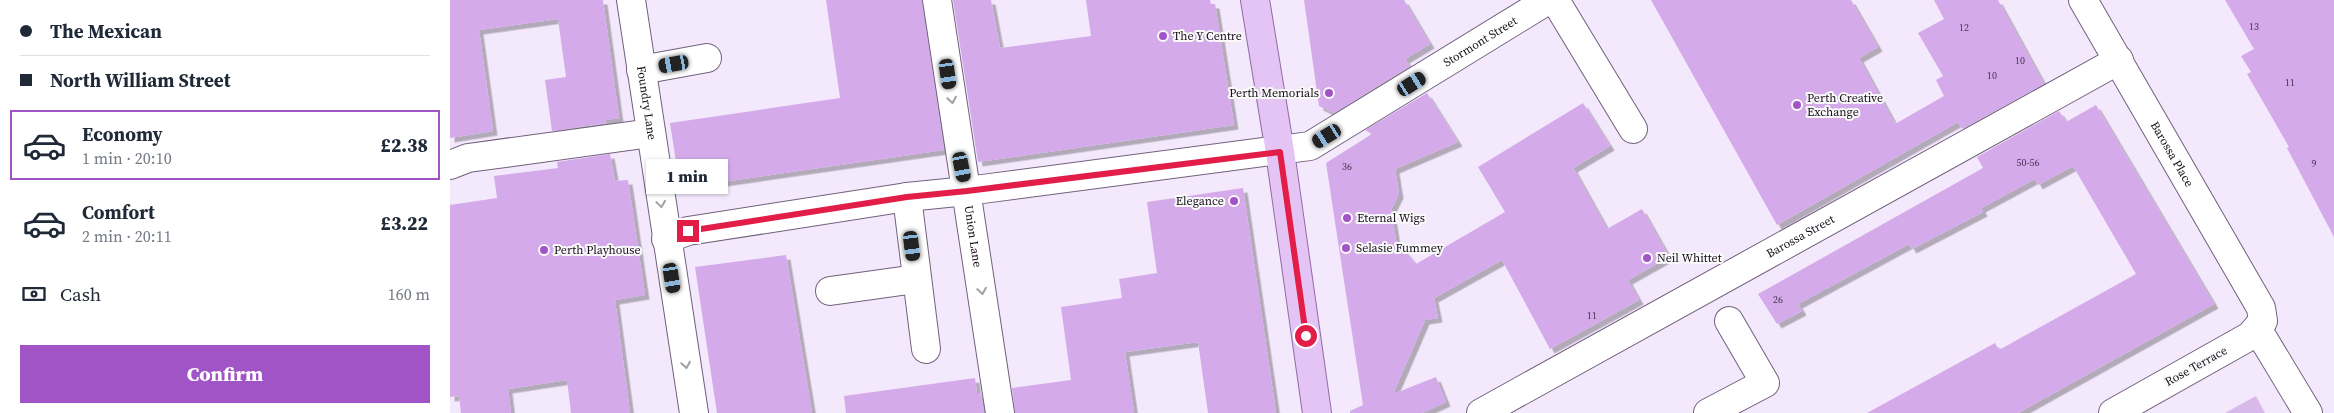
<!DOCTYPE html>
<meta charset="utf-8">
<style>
body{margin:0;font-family:"Source Serif 4",serif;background:#f6f6f7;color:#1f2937;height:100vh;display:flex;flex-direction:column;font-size:19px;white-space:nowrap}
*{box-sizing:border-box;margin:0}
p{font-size:16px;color:#747a83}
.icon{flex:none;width:28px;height:28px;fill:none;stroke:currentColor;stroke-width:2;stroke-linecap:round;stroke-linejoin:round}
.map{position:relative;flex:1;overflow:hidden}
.sheet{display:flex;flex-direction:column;background:#fff;width:450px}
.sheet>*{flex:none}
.top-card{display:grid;align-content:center;height:110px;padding:0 20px;background:#fff}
.end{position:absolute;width:22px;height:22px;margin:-11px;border:6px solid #e11d48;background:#fff;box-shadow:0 0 0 2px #fff}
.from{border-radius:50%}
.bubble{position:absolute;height:35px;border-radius:0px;background:#fff;box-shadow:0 1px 4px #0004;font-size:16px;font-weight:800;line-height:35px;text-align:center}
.car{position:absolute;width:15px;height:30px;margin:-15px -8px;border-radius:6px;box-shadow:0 0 4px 1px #0007;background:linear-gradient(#222 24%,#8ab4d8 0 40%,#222 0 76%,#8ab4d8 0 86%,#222 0)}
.top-card b{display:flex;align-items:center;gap:18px;height:48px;font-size:19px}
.top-card b+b{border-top:1px solid #e0e1e3}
.top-card i{width:12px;height:12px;background:#1f2937}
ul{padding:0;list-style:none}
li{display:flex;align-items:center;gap:15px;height:70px;margin:0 10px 8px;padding:0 10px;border:2px solid transparent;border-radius:0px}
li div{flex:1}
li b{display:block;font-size:19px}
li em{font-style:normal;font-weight:800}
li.current{border-color:#a154c6}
li>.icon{width:45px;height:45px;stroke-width:1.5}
.pay{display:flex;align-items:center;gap:12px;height:55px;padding:0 20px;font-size:19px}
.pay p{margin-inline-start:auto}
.cta{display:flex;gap:10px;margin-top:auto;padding:10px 20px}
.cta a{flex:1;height:58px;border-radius:0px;background:#a154c6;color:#fff;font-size:20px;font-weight:800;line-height:58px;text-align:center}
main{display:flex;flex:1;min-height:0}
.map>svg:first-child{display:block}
</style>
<main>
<section class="sheet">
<div class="top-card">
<b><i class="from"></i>The Mexican</b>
<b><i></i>North William Street</b>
</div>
<ul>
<li class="current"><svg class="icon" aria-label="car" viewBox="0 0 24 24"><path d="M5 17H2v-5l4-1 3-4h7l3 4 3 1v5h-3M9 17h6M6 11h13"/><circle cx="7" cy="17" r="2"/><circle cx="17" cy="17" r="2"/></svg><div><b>Economy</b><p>1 min · 20:10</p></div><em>£2.38</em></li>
<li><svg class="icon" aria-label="car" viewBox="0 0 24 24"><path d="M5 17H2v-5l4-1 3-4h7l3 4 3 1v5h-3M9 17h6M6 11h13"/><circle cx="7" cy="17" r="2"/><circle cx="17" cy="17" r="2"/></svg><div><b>Comfort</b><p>2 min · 20:11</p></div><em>£3.22</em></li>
</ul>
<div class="pay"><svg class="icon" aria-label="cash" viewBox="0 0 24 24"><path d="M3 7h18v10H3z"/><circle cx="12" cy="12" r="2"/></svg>Cash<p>160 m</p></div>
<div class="cta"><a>Confirm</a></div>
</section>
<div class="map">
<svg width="1884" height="413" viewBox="0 0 1884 413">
<defs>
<filter id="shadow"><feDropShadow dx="4.5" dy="4.5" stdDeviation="0" flood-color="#0004"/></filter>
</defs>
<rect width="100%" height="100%" fill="#f4e8fc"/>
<!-- green -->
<polygon fill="#d8b9ea" points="1806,396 1815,413 1775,413"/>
<!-- building -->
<g fill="#d4aaeb" filter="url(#shadow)">
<polygon points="0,0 153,0 169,118 155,120 156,123 102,131 95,80 116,77 108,19 29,30 43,131 0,138"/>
<polygon points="376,0 472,0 494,150 230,188 220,123 390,98"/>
<polygon points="503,0 541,0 550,48 641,36 636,0 760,0 761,4 765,4 784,125 528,162"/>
<polygon points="854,0 954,0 980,44 955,59 960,66 884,113 869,106"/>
<polygon points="1201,0 1401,0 1428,47 1409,58 1445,124 1494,96 1486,80 1493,76 1468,33 1494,19 1484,0 1548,0 1594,84 1512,129 1508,122 1327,225"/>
<polygon points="1775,0 1884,0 1884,237 1837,148 1839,147 1797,74 1801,72 1791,56 1804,49"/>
<polygon points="977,93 1008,142 945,169 949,194 941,210 946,240 966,264 1055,212 1028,167 1133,103 1160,146 1123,168 1157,229 1192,209 1219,257 1178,280 1189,300 1100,349 1052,260 984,298 988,318 975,320 943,394 986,377 996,402 972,413 900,413 900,411 913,405 876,163 922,134 915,130"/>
<polygon points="1646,105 1764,304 1728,324 1568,413 1417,413 1545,343 1549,350 1686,274 1623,166 1588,185 1585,179 1531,208 1533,212 1462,249 1459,244 1348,304 1352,311 1327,324 1308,294 1533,168 1527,157 1609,111 1616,122"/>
<polygon points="160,154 165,181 178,180 195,295 165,300 180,413 121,413 117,380 58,389 61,413 11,413 9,396 0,397 0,205 47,198 44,176 108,168 107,162"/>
<polygon points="793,188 826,413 758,413 748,342 675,352 684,413 565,413 562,388 621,380 611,307 672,298 669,279 707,273 697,202"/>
<polygon points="336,255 362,413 267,413 245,267"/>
<polygon points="525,378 527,393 531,393 534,413 396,413 394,396"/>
</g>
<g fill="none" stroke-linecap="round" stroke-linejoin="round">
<defs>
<g id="minor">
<path id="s1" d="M181 0 244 413"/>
<path id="s2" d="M487 0 550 413"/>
<polyline points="1105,0 1183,129"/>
<path id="s3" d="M1633 0 1811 308 1813 321 1800 336 1663 413"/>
<polyline points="191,70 257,58"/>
<polyline points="0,165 18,158 201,133"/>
<polyline points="457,197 476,349"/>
<path id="s4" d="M216 239 238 231 457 197 517 191 860 146 1098 0"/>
<polyline points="380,291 466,279"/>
<polyline points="1808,330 1858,413"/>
<path id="s5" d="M1031 413 1669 60"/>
<polyline points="1258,413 1315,383 1279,321"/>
</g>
<polyline id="major" points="805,0 830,152 867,413"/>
</defs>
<!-- minor casing -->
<use href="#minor" stroke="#72607c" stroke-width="30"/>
<!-- major casing -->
<use href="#major" stroke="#906ba3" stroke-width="30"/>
<!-- minor -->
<use href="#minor" stroke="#fff" stroke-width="28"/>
<!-- major -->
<use href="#major" stroke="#e3c4f4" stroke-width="28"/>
</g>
<!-- one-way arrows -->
<defs><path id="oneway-chevron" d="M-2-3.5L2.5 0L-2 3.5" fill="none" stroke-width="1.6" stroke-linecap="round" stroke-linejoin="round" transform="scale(1.25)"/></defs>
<g stroke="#a29fa3">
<use href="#oneway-chevron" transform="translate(502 100) rotate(81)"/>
<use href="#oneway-chevron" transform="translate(211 204) rotate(82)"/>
<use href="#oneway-chevron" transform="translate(532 291) rotate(81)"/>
<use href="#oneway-chevron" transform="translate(236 365) rotate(81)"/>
</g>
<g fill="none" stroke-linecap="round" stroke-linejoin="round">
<!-- route -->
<polyline stroke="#e11d48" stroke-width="6" points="238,231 457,197 517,191 830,152 856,336"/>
</g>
<!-- markers -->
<g fill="#a154c6" stroke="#fafafa" stroke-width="2">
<circle cx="713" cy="36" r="5"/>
<circle cx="879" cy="93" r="5"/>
<circle cx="1347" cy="105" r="5"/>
<circle cx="784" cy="201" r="5"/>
<circle cx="897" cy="218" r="5"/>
<circle cx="896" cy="248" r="5"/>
<circle cx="94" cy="250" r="5"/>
<circle cx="1197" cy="258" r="5"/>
</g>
<g text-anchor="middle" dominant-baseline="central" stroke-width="4" stroke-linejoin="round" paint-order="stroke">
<!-- number labels -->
<g font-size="10" fill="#46354e">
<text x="1804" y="26">13</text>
<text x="1514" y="27">12</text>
<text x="1570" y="60">10</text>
<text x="1542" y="75">10</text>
<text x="1840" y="82">11</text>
<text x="1578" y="162">50-56</text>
<text x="1864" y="163">9</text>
<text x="897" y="166">36</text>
<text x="1328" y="299">26</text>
<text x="1142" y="315">11</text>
</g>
<!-- poi labels -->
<g font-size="12" fill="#160e19" stroke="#fafafa" text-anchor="start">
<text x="723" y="36">The Y Centre</text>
<text x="869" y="93" text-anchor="end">Perth Memorials</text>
<text x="1357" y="98">Perth Creative<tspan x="1357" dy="14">Exchange</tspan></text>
<text x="774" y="201" text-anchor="end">Elegance</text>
<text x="907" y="218">Eternal Wigs</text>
<text x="906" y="248">Selasie Fummey</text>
<text x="104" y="250">Perth Playhouse</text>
<text x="1207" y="258">Neil Whittet</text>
</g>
<!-- street labels -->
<g font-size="12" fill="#160e19" stroke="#fafafa">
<text stroke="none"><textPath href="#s4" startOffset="851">Stormont Street</textPath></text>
<text stroke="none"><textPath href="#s1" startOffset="104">Foundry Lane</textPath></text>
<text stroke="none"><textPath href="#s3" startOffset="178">Barossa Place</textPath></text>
<text stroke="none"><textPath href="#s2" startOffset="239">Union Lane</textPath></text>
<text stroke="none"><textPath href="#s5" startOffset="365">Barossa Street</textPath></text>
<text transform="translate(1746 366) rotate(-29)">Rose Terrace</text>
</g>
</g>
</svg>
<i class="end from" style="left:856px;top:336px"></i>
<i class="end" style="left:238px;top:231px"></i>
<div class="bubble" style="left:196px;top:159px;width:82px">1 min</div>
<i class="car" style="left:224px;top:64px;rotate:260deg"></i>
<i class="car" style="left:498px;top:74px;rotate:172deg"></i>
<i class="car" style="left:962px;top:84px;rotate:58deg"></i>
<i class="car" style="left:877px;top:136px;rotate:239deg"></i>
<i class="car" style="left:512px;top:167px;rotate:169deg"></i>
<i class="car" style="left:462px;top:246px;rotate:173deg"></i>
<i class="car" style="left:222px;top:278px;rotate:171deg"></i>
</div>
</main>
